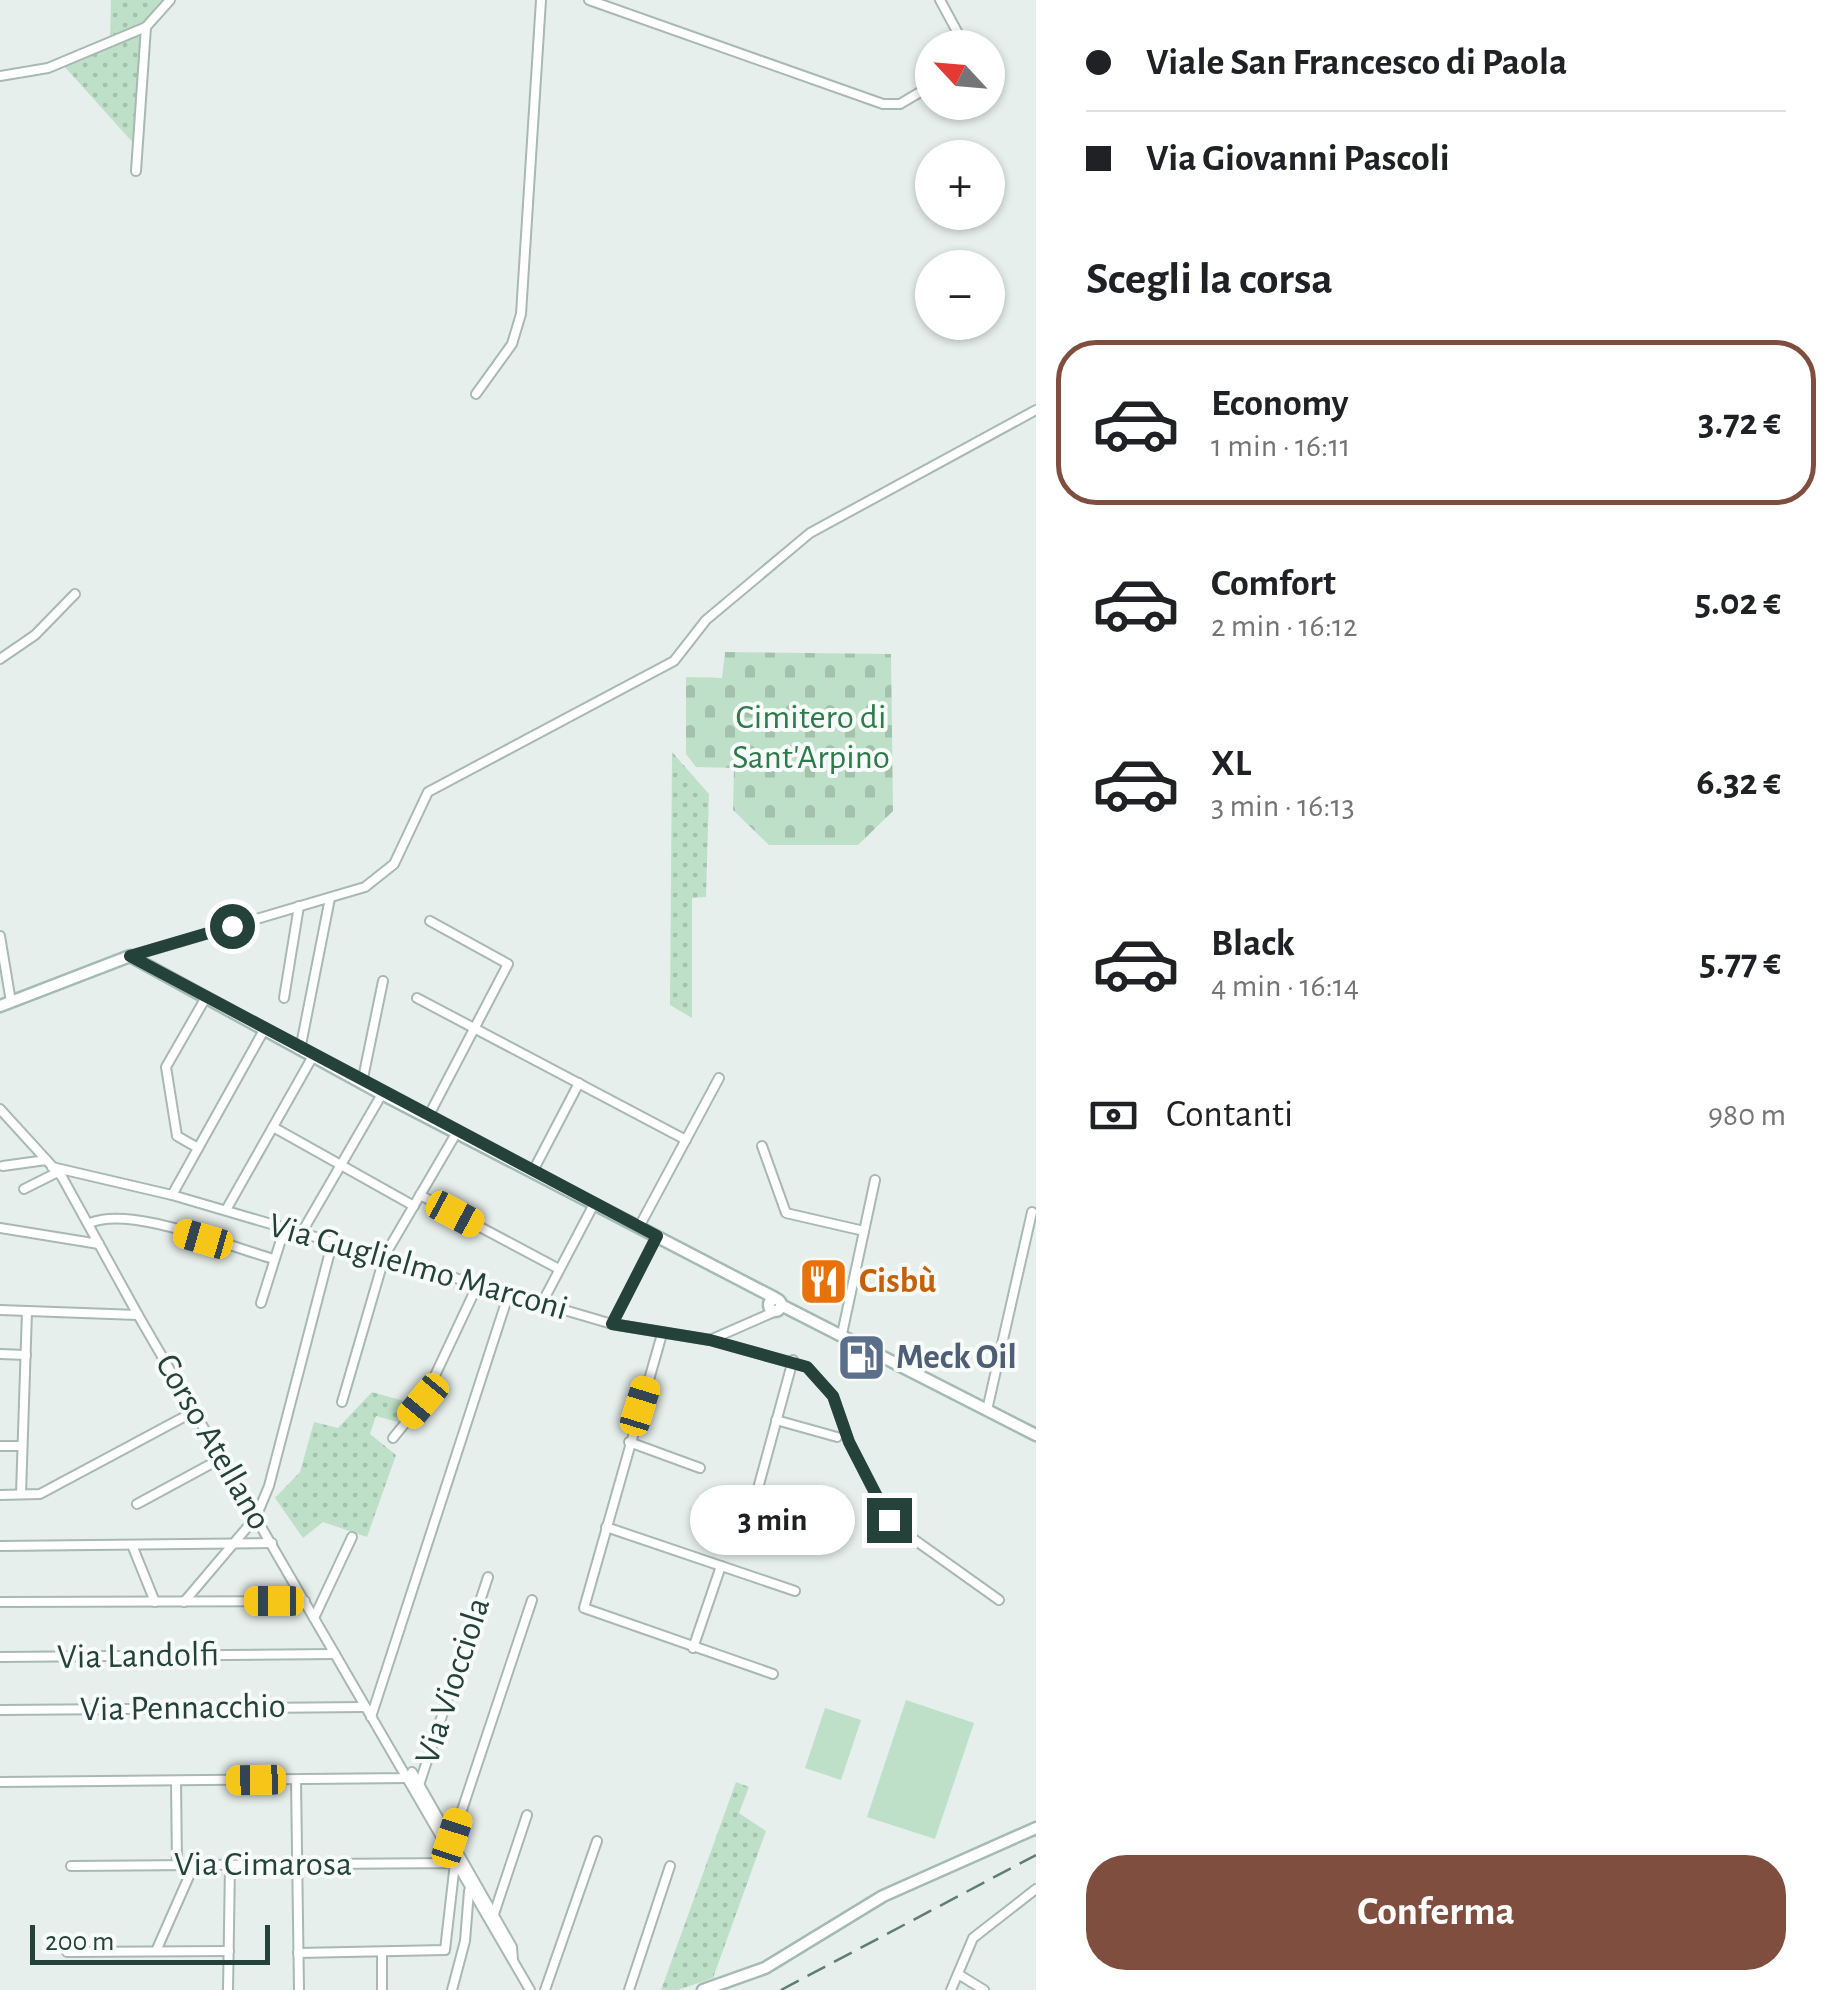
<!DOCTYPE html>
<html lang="it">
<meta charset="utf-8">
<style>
body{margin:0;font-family:"Alegreya Sans",sans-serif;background:#f6f6f6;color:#202124;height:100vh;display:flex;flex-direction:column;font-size:38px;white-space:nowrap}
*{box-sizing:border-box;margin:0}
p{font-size:32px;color:#757577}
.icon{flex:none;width:55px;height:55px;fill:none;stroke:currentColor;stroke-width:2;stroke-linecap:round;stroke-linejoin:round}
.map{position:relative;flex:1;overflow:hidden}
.drawer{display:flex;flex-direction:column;background:#fff;width:800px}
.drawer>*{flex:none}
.banner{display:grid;align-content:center;height:220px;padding:0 50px;background:#fff}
.needle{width:65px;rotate:296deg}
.tools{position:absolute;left:915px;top:30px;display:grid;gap:20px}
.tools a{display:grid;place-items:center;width:90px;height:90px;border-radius:50%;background:#fff;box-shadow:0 2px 8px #0004;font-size:50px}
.scale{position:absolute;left:30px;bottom:25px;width:240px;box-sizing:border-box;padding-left:10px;border:5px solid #24423a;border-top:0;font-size:28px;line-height:35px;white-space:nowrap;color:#24423a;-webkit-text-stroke:8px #f7fbf9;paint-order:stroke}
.end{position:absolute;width:45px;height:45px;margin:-22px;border:12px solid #24423a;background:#fff;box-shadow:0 0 0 5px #fff}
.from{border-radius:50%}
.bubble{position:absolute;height:70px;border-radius:35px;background:#fff;box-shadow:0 2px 8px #0004;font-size:32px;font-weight:600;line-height:70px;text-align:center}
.car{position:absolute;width:30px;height:60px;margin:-30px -15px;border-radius:12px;box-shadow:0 0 8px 2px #0007;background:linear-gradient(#f5c518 24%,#345 0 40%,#f5c518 0 76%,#345 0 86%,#f5c518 0)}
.banner b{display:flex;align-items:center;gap:35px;height:95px;font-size:38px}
.banner b+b{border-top:2px solid #e0e0e0}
.banner i{width:25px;height:25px;background:#202124}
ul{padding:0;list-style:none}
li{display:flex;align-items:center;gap:30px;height:165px;margin:0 20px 15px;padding:0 30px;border:5px solid transparent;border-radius:40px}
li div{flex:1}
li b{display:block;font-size:38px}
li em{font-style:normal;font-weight:600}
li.current{border-color:#7f4e3f}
li>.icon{width:90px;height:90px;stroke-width:1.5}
h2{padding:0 50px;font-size:45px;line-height:120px}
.pay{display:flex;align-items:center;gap:25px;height:110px;padding:0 50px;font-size:38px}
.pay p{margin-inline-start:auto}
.action{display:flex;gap:20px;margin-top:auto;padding:20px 50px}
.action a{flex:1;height:115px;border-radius:40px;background:#7f4e3f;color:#fff;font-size:40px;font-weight:600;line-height:115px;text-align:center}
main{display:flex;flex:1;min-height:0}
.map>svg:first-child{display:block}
</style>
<main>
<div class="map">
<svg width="1036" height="1990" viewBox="0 0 1036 1990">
<defs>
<pattern id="grass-dots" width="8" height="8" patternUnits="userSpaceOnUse" patternTransform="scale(2.5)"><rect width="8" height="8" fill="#bfe0c8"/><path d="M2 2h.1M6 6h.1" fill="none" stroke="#a4c1ad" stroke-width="1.8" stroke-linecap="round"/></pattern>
<pattern id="cemetery-stones" width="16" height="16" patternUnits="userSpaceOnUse" patternTransform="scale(2.5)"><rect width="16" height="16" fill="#bfe0c8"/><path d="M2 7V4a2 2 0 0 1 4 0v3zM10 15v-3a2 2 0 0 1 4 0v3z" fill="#a4c1ad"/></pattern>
</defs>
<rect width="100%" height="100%" fill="#e6efeb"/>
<!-- grass -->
<g fill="url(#grass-dots)">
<polygon points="111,0 167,0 148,22 110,38"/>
<polygon points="140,33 143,39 135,145 64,66"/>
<polygon points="672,752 709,794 706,897 692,898 692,1018 670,1005"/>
<polygon points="372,1392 414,1404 398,1422 376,1416 370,1434 396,1455 367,1537 323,1522 303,1538 275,1498 300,1472 314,1422 338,1428"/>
<polygon points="736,1782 749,1787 739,1813 766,1831 713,1978 678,1990 661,1990"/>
</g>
<!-- cemetery -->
<polygon fill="url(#cemetery-stones)" points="725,652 891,654 893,811 858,845 769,845 733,810 734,768 696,767 686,754 686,677 722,678"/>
<!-- pitch -->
<g fill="#bfe0c8">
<polygon points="906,1700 974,1723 935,1839 867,1817"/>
<polygon points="825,1708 861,1720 841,1780 805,1768"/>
</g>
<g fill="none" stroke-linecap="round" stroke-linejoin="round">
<defs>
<g id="street">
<polyline points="589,0 883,104 900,104 932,85"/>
<polyline points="940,0 966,48"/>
<polyline points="0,76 48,68 146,27"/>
<polyline points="136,171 146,27 170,0"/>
<polyline points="476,394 512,344 521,314 541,0"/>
<polyline points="0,659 35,635 75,594"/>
<polyline points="0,936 11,1002"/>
<polyline points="131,956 365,887 394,864 428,792 674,661 706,620 810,533 1036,410"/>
<polyline points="284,998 299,906"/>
<polyline points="417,998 686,1140"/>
<polyline points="300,1050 330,898"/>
<polyline points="362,1083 383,981"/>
<polyline points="0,1109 62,1177 138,1315 530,1990"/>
<polyline points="428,1117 508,964 430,921"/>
<polyline points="273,1127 414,1206"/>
<polyline points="762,1146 786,1213 864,1231"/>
<polyline points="198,1148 177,1136 166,1067 205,999"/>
<polyline points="3,1166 46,1160"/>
<polyline points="52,1167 172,1195 612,1324 710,1340 776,1311"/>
<polyline points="533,1171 579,1083"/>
<polyline points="24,1189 58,1172"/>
<polyline points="172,1195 264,1030"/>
<polyline points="420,1195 559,1269"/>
<polyline points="226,1210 313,1056"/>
<path d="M90 1223C131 1205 230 1247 274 1259"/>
<polyline points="639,1227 719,1078"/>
<polyline points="0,1228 99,1244"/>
<polyline points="302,1232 382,1094"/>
<polyline points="261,1303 285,1227"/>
<polyline points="542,1303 594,1204"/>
<polyline points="0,1310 138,1315"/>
<polyline points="612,1324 657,1236"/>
<polyline points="662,1334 584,1608 773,1674"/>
<polyline points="842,1334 875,1180"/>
<polyline points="710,1340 807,1367 833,1396 849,1442 891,1523 999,1600"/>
<polyline points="0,1354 26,1355"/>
<polyline points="342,1402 385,1255 457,1132"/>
<polyline points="987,1410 1032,1212"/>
<polyline points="776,1420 837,1437"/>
<polyline points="393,1438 423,1401 478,1284"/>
<polyline points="629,1442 700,1468"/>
<polyline points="0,1446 22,1446"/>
<polyline points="21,1494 27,1311"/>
<polyline points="0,1495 40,1494 195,1411"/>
<polyline points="137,1504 222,1458"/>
<polyline points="748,1525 793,1360"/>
<polyline points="606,1527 795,1591"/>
<polyline points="132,1545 155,1602"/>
<polyline points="0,1546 272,1543"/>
<polyline points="0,1602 305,1601"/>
<polyline points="184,1602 256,1517 269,1486 333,1240"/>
<polyline points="314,1618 352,1537"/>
<polyline points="693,1648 721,1566"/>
<polyline points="0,1657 335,1654"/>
<polyline points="0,1710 365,1707"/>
<polyline points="371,1717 509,1293"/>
<polyline points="296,1780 299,1990"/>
<polyline points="176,1781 177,1865"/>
<polyline points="0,1782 409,1778 412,1772 512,1947 513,1960"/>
<polyline points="419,1785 488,1577"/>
<polyline points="453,1837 532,1600"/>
<polyline points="71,1866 455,1863 445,1950 298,1953"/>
<polyline points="494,1914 527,1815"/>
<polyline points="156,1951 194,1865"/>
<polyline points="67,1952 229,1951"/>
<polyline points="958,1974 984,1990"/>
<polyline points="228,1990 230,1865"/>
<polyline points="382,1990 382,1952"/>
<polyline points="452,1990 465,1941 469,1891"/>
<polyline points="545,1990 597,1841"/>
<polyline points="629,1990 670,1866"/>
<polyline points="951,1990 973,1938 1036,1889"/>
</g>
<g id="secondary">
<polyline points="0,1006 130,956 382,1094 775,1298"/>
<circle cx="775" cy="1305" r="6"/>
<polyline points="781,1305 1036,1435"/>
<polyline points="703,1990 765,1968 883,1896 1036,1828"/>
</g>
</defs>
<!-- street casing -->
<use href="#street" stroke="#a8b8b2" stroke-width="12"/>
<!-- secondary casing -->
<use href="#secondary" stroke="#a4bbb3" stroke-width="15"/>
<!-- street -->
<use href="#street" stroke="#fff" stroke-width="8"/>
<!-- secondary -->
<use href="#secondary" stroke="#fff" stroke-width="10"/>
<!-- rail -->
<polyline stroke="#5f7d75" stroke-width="2.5" stroke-dasharray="20 10" stroke-linecap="butt" points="781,1990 1036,1855"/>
</g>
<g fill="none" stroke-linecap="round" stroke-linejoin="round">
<!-- route -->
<polyline stroke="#24423a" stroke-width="12" points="232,926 130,956 657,1236 612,1324 710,1340 807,1367 833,1396 849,1442 889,1520"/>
</g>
<!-- icons -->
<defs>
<symbol id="restaurant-square" viewBox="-11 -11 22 22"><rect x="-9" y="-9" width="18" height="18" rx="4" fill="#e8710a" stroke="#f7fbf9"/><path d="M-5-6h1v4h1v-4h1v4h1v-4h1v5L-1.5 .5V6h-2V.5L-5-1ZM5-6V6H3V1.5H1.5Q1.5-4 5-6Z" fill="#fff"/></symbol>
<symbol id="fuel-square" viewBox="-11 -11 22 22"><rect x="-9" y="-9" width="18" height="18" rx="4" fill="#5c6f8a" stroke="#f7fbf9"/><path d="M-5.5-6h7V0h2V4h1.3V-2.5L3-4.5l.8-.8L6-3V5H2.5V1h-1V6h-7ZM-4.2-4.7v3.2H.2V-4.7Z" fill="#fff"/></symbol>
</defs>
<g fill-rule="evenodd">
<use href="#restaurant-square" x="796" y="1254" width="55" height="55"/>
<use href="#fuel-square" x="834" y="1330" width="55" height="55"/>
</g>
<g text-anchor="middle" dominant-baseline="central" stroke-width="8" stroke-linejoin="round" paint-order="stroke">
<!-- park labels -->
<g font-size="35" fill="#2d7a4b" stroke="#f7fbf9">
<text x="811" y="717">Cimitero di<tspan x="811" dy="40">Sant'Arpino</tspan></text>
</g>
<!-- street labels -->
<g font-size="35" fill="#24423a" stroke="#f7fbf9">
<text transform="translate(418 1267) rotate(16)">Via Guglielmo Marconi</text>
<text transform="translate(213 1442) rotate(60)">Corso Atellano</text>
<text transform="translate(138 1656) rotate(-1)">Via Landolfi</text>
<text transform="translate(453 1681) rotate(-72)">Via Viocciola</text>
<text transform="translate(183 1708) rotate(-1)">Via Pennacchio</text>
<text x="263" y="1864">Via Cimarosa</text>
</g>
<!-- food labels -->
<g font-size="35" font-weight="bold" fill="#c56008" stroke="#f7fbf9" text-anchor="start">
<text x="859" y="1281">Cisbù</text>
</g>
<!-- service labels -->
<g font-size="35" font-weight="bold" fill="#4e5e75" stroke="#f7fbf9" text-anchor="start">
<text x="896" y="1357">Meck Oil</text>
</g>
</g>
</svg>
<div class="tools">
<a><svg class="needle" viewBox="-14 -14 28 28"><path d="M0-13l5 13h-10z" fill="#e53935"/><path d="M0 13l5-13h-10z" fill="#757577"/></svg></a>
<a>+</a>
<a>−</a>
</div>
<div class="scale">200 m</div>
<i class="end from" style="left:232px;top:926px"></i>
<i class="end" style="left:889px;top:1520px"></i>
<div class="bubble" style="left:690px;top:1485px;width:165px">3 min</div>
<i class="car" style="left:455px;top:1214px;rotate:118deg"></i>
<i class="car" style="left:203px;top:1239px;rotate:286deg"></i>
<i class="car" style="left:423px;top:1401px;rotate:220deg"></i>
<i class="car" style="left:640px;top:1406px;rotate:17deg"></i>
<i class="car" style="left:274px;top:1601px;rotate:270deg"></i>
<i class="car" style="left:256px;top:1780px;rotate:269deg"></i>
<i class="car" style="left:452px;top:1838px;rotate:18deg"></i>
</div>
<section class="drawer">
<div class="banner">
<b><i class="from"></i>Viale San Francesco di Paola</b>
<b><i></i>Via Giovanni Pascoli</b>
</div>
<h2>Scegli la corsa</h2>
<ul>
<li class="current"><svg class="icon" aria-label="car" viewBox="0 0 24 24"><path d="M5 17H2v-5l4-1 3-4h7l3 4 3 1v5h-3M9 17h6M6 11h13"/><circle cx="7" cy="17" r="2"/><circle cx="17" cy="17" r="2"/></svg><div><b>Economy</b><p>1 min · 16:11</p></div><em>3.72 €</em></li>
<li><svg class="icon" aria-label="car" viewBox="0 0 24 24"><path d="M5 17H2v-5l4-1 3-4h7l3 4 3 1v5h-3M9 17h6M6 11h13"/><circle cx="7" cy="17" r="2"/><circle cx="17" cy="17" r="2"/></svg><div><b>Comfort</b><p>2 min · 16:12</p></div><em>5.02 €</em></li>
<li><svg class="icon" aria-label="car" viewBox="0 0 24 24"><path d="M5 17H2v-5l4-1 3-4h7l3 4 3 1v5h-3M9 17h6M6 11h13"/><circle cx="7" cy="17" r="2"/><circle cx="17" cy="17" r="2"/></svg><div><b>XL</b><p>3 min · 16:13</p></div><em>6.32 €</em></li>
<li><svg class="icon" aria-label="car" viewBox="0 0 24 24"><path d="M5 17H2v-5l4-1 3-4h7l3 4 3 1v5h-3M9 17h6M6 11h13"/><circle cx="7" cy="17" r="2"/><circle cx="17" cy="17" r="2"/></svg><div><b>Black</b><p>4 min · 16:14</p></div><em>5.77 €</em></li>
</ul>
<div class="pay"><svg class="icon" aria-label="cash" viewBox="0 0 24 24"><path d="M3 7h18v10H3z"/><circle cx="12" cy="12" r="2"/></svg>Contanti<p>980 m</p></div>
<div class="action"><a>Conferma</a></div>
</section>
</main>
